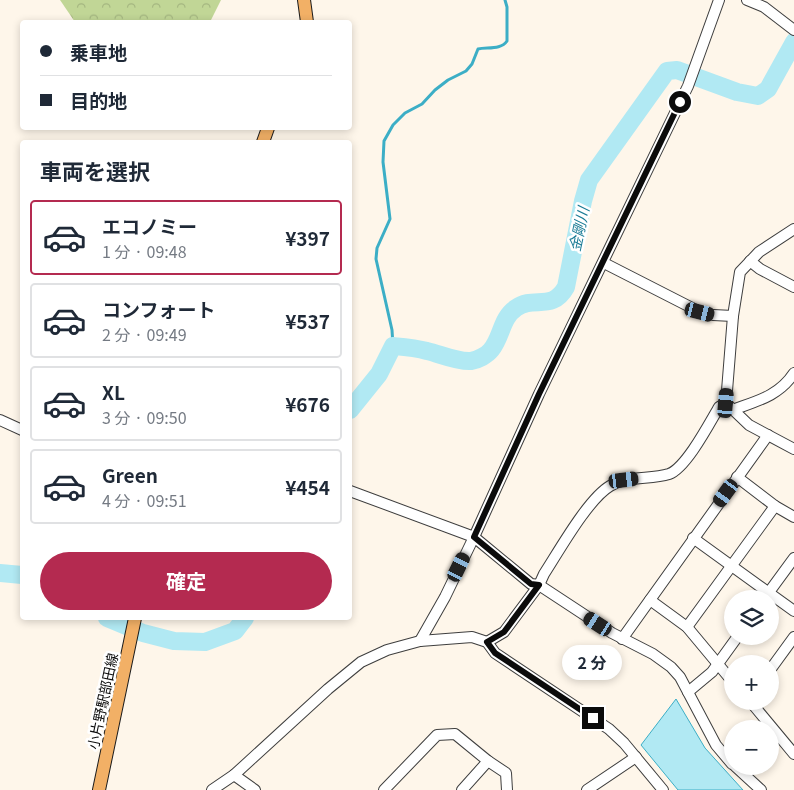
<!DOCTYPE html>
<html lang="ja">
<meta charset="utf-8">
<style>
body{margin:0;font-family:Georgia,"Noto Sans JP",serif;background:#f2f2f3;color:#1f2937;height:100vh;display:flex;flex-direction:column;font-size:19px;white-space:nowrap}
*{box-sizing:border-box;margin:0}
p{font-size:16px;color:#747a83}
.icon{flex:none;width:28px;height:28px;fill:none;stroke:currentColor;stroke-width:2;stroke-linecap:round;stroke-linejoin:round}
.map{position:relative;flex:1;overflow:hidden}
.side{position:absolute;left:20px;top:140px;width:332px;height:480px;display:flex;flex-direction:column;background:#fff;border-radius:5px;box-shadow:0 2px 8px #0003}
.side>*{flex:none}
.top-card{position:absolute;left:20px;top:20px;width:332px;height:110px;border-radius:5px;box-shadow:0 2px 8px #0003;display:grid;align-content:center;height:110px;padding:0 20px;background:#fff}
.fabs{position:absolute;left:724px;top:590px;display:grid;gap:10px}
.fabs a{display:grid;place-items:center;width:55px;height:55px;border-radius:50%;background:#fff;box-shadow:0 2px 8px #0003;font-size:25px}
.end{position:absolute;width:22px;height:22px;margin:-11px;border:6px solid #0b0b0b;background:#fff;box-shadow:0 0 0 2px #fff}
.from{border-radius:50%}
.bubble{position:absolute;height:35px;border-radius:18px;background:#fff;box-shadow:0 2px 8px #0003;font-size:16px;font-weight:700;line-height:35px;text-align:center}
.car{position:absolute;width:15px;height:30px;margin:-15px -8px;border-radius:6px;box-shadow:0 0 4px 1px #0007;background:linear-gradient(#222 24%,#8ab4d8 0 40%,#222 0 76%,#8ab4d8 0 86%,#222 0)}
.top-card b{display:flex;align-items:center;gap:18px;height:48px;font-size:19px}
.top-card b+b{border-top:1px solid #e0e1e3}
.top-card i{width:12px;height:12px;background:#1f2937}
ul{padding:0;list-style:none}
li{display:flex;align-items:center;gap:15px;height:75px;margin:0 10px 8px;padding:0 10px;border:2px solid #e0e1e3;border-radius:5px}
li div{flex:1}
li b{display:block;font-size:19px}
li em{font-style:normal;font-weight:700}
li.selected{border-color:#b42a50}
li>.icon{width:45px;height:45px;stroke-width:1.5}
h2{padding:0 20px;font-size:22px;line-height:60px}
.cta{display:flex;gap:10px;margin-top:auto;padding:10px 20px}
.cta a{flex:1;height:58px;border-radius:30px;background:#b42a50;color:#fff;font-size:20px;font-weight:700;line-height:58px;text-align:center}
.map>svg:first-child{display:block}
</style>
<div class="map">
<svg width="794" height="790" viewBox="0 0 794 790">
<defs>
<pattern id="forest-crowns" width="20" height="18" patternUnits="userSpaceOnUse" patternTransform="scale(1.25)"><rect width="20" height="18" fill="#c1d696"/><path d="M2 6a3 3 0 1 1 6 0M12 15a3 3 0 1 1 6 0" fill="none" stroke="#a4b680"/></pattern>
</defs>
<rect width="100%" height="100%" fill="#fef6ea"/>
<!-- forest -->
<polygon fill="url(#forest-crowns)" points="60,0 221,0 210,22 75,22"/>
<!-- water -->
<polygon fill="#b1e9f3" stroke="#3caec6" points="676,699 705,748 743,790 678,790 641,745"/>
<g fill="none" stroke-linecap="round" stroke-linejoin="round">
<!-- stream -->
<path stroke="#3caec6" stroke-width="3" d="M393 346 392 330 376 259 377 248 390 219 383 162 384 141 393 125 405 113 422 104 435 90 448 80 466 71 472 64 478 49C488 47 501 50 507 41V7L505 0"/>
<!-- river -->
<g stroke="#b1e9f3" stroke-width="18">
<path d="M350 410 379 374 393 346C404 347 416 348 427 351 440 354 457 362 471 361 478 360 487 355 491 350 502 337 501 318 516 308 534 295 552 312 566 287L583 201 589 180 667 71 677 70 737 92 758 96 768 89 794 42"/>
<polyline points="0,573 22,575"/>
<polyline points="107,618 143,633 174,641 205,642 235,631 245,618"/>
</g>
<defs>
<g id="minor">
<polyline points="747,0 764,7 794,30"/>
<polyline points="794,229 759,252 740,272 733,316 726,403 749,425 794,449"/>
<polyline points="750,261 760,269 794,287"/>
<polyline points="604,263 700,312 713,315 733,316"/>
<path d="M732 410C757 401 779 396 794 373"/>
<polyline points="0,420 22,430"/>
<polyline points="737,477 775,506 794,517"/>
<polyline points="350,491 474,537 531,584 539,585 612,633 653,654 671,667 680,677 716,745 732,764"/>
<polyline points="693,538 794,611"/>
<polyline points="764,599 794,558"/>
<polyline points="650,600 687,627 732,681"/>
<polyline points="687,627 775,506"/>
<polyline points="622,639 768,435"/>
<polyline points="420,641 445,597 474,537 539,394 688,86 719,0"/>
<path d="M487 642 504 632 539 585 544 574C559 551 588 499 610 486 628 475 650 480 669 474 686 468 709 424 719 407L726 403"/>
<polyline points="770,670 794,637"/>
<polyline points="688,692 712,672 738,636"/>
<polyline points="750,701 794,754"/>
<polyline points="735,766 761,790"/>
<polyline points="234,775 255,790"/>
<polyline points="212,790 234,775 328,689 361,662 387,650 420,641 472,637 487,642 495,653 609,729 624,743 663,790"/>
<polyline points="384,790 437,735 455,734 488,761 506,773 507,790"/>
<polyline points="462,790 488,761"/>
<polyline points="587,790 636,757"/>
</g>
<g id="major">
<polyline points="304,0 307,22"/>
<polyline points="263,142 268,128"/>
<polyline points="99,790 135,618"/>
</g>
</defs>
<!-- minor casing -->
<use href="#minor" stroke="#3e3e3e" stroke-width="12"/>
<!-- major casing -->
<use href="#major" stroke="#1c1c1c" stroke-width="14"/>
<!-- minor -->
<use href="#minor" stroke="#fff" stroke-width="10"/>
<!-- major -->
<use href="#major" stroke="#f2b066" stroke-width="12"/>
</g>
<g fill="none" stroke-linecap="round" stroke-linejoin="round">
<!-- route -->
<polyline stroke="#0b0b0b" stroke-width="6" points="593,718 495,653 487,642 504,632 539,585 531,584 474,537 539,394 680,102"/>
</g>
<g text-anchor="middle" dominant-baseline="central" stroke-width="5" stroke-linejoin="round" paint-order="stroke">
<!-- street labels -->
<g font-size="14" fill="#0b0b0b" stroke="#fff">
<text transform="translate(102 701) rotate(-78)">小片野駅部田線</text>
</g>
<!-- water labels -->
<g font-size="15" font-style="italic" fill="#1b7c96" stroke="#fff">
<text transform="translate(578 229) rotate(-78)">金剛川</text>
</g>
</g>
</svg>
<div class="fabs">
<a><svg class="icon" aria-label="layers" viewBox="0 0 24 24"><path d="M12 4l9 5-9 5-9-5zM3 14l9 5 9-5"/></svg></a>
<a>+</a>
<a>−</a>
</div>
<i class="end from" style="left:680px;top:102px"></i>
<i class="end" style="left:593px;top:718px"></i>
<div class="bubble" style="left:562px;top:645px;width:60px">2 分</div>
<i class="car" style="left:700px;top:312px;rotate:104deg"></i>
<i class="car" style="left:726px;top:403px;rotate:5deg"></i>
<i class="car" style="left:624px;top:480px;rotate:83deg"></i>
<i class="car" style="left:726px;top:493px;rotate:216deg"></i>
<i class="car" style="left:459px;top:567px;rotate:26deg"></i>
<i class="car" style="left:598px;top:624px;rotate:303deg"></i>
<div class="top-card">
<b><i class="from"></i>乗車地</b>
<b><i></i>目的地</b>
</div>
<section class="side">
<h2>車両を選択</h2>
<ul>
<li class="selected"><svg class="icon" aria-label="car" viewBox="0 0 24 24"><path d="M5 17H2v-5l4-1 3-4h7l3 4 3 1v5h-3M9 17h6M6 11h13"/><circle cx="7" cy="17" r="2"/><circle cx="17" cy="17" r="2"/></svg><div><b>エコノミー</b><p>1 分 · 09:48</p></div><em>¥397</em></li>
<li><svg class="icon" aria-label="car" viewBox="0 0 24 24"><path d="M5 17H2v-5l4-1 3-4h7l3 4 3 1v5h-3M9 17h6M6 11h13"/><circle cx="7" cy="17" r="2"/><circle cx="17" cy="17" r="2"/></svg><div><b>コンフォート</b><p>2 分 · 09:49</p></div><em>¥537</em></li>
<li><svg class="icon" aria-label="car" viewBox="0 0 24 24"><path d="M5 17H2v-5l4-1 3-4h7l3 4 3 1v5h-3M9 17h6M6 11h13"/><circle cx="7" cy="17" r="2"/><circle cx="17" cy="17" r="2"/></svg><div><b>XL</b><p>3 分 · 09:50</p></div><em>¥676</em></li>
<li><svg class="icon" aria-label="car" viewBox="0 0 24 24"><path d="M5 17H2v-5l4-1 3-4h7l3 4 3 1v5h-3M9 17h6M6 11h13"/><circle cx="7" cy="17" r="2"/><circle cx="17" cy="17" r="2"/></svg><div><b>Green</b><p>4 分 · 09:51</p></div><em>¥454</em></li>
</ul>
<div class="cta"><a>確定</a></div>
</section>
</div>
